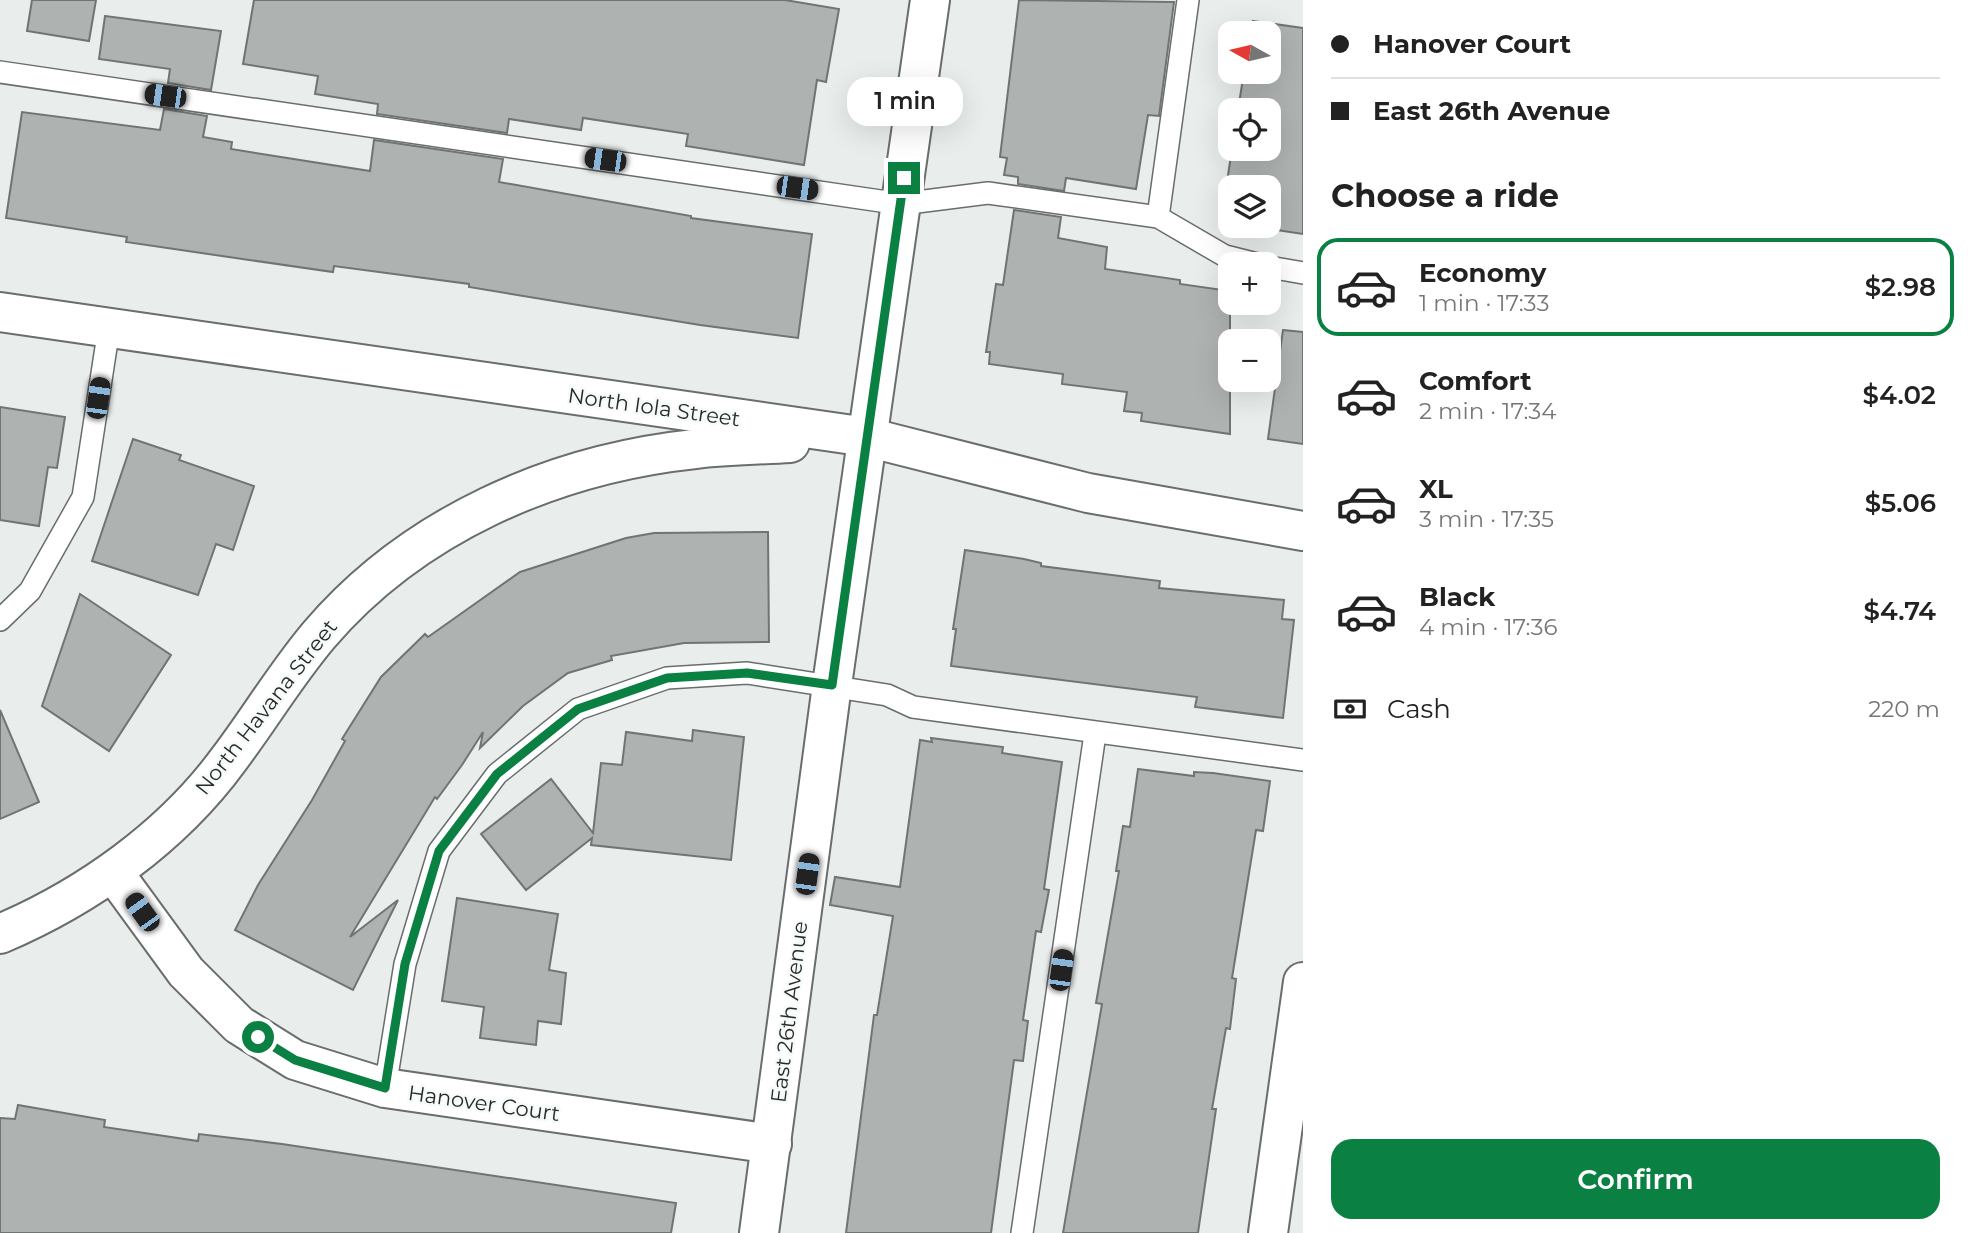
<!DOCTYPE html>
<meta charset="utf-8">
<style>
body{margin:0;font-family:Montserrat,sans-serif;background:#f6f6f6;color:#222;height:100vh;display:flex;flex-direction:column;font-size:26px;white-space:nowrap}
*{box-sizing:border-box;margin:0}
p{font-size:23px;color:#767676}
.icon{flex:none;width:38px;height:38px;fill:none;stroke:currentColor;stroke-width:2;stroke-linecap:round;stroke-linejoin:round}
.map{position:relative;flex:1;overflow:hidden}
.sheet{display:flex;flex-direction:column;background:#fff;width:665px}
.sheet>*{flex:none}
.hud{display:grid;align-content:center;height:154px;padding:0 28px;background:#fff}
.needle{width:46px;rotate:278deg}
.fabs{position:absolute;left:1218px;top:21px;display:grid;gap:14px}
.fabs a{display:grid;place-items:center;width:63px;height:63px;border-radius:14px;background:#fff;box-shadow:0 7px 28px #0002;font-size:35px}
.end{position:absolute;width:32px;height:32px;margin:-16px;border:9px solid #0b8043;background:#fff;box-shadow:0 0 0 4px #fff}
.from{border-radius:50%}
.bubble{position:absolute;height:49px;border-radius:21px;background:#fff;box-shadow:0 7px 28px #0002;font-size:23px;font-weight:600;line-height:49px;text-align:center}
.car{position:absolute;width:21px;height:42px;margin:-21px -10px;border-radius:9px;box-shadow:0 0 5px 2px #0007;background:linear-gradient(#222 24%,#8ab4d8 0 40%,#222 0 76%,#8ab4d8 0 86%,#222 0)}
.hud b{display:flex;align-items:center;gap:24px;height:66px;font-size:26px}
.hud b+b{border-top:2px solid #e0e0e0}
.hud i{width:18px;height:18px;background:#222}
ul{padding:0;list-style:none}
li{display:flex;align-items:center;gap:21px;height:98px;margin:0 14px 10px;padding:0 14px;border:4px solid transparent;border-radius:21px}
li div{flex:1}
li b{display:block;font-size:26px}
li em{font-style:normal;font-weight:600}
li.on{border-color:#0b8043}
li>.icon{width:63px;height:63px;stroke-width:1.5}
h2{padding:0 28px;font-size:32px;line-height:84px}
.pay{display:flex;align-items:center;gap:18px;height:77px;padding:0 28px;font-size:26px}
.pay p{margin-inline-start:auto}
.primary-button{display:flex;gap:14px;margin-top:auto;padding:14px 28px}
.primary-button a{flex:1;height:80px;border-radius:21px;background:#0b8043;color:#fff;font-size:28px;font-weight:600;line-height:80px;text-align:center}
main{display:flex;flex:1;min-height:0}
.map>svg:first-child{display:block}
</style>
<main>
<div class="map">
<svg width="1303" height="1233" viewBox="0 0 1303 1233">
<rect width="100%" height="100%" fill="#e9eeec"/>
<!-- building -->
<g fill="#aeb2b1" stroke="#707473" stroke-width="2">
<polygon points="32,0 96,0 89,41 27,31"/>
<polygon points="254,0 785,0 839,9 826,82 817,80 804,165 686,146 688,134 583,118 581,130 509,119 507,133 377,114 378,104 315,94 318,76 243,64"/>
<polygon points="1019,0 1174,2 1159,116 1148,115 1136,189 1066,178 1064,191 1018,184 1018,177 1004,175 1007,158 1000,157"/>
<polygon points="105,16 221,31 211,90 168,83 170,69 99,59"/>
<polygon points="1253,21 1303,28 1303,234 1250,226 1269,226 1269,187 1230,187 1230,223 1221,221 1232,149 1269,149 1269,110 1238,110 1244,72 1269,72 1269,33 1251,33"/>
<polygon points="164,109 207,116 203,137 232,142 231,149 370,171 374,140 503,159 499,182 691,216 691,218 812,234 798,338 700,325 469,287 469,284 334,266 333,272 215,255 126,242 127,237 6,218 22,112 160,130"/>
<polygon points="1014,210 1061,217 1058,238 1107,247 1105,269 1180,280 1180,284 1230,291 1230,434 1141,421 1142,413 1124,411 1127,392 1062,384 1063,374 989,364 990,352 986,352 996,284 1003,285"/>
<polygon points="1283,330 1303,332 1303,444 1268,439"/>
<polygon points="0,407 65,417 57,468 48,467 39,526 0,520"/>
<polygon points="133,439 181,455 179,460 254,486 233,550 216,544 198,595 92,561"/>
<polygon points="768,532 769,642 684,643 611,656 612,660 568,673 523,706 480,748 483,732 462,765 437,799 435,797 350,937 398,900 353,990 235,930 258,885 312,800 345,741 342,739 381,677 425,634 428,637 520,572 626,538 654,533"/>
<polygon points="965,550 1024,559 1041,563 1041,566 1160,581 1159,588 1284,600 1282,619 1294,620 1283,718 1195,707 1197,697 951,666 956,629 953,629"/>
<polygon points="80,594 171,655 109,751 42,706"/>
<polygon points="0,710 39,802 0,819"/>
<polygon points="693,730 744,737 731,860 591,845 592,838 526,890 481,834 551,779 593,833 601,763 622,765 626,732 692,741"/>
<polygon points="931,738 1003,747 1002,753 1062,762 1044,889 1049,890 1041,932 1036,931 1023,1020 1028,1021 1023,1061 1014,1060 991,1233 846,1233 874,1015 877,1015 893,916 830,905 835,877 900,887 920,740 932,742"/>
<polygon points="1138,769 1194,776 1194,772 1213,773 1270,781 1263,831 1256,830 1232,978 1236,979 1230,1029 1226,1028 1212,1109 1216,1109 1198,1233 1063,1233 1102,1004 1096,1003 1119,871 1116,871 1123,826 1130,827"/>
<polygon points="457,898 558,914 549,970 566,973 561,1024 538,1021 536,1045 480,1038 484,1007 442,1001"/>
<polygon points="18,1105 105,1120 104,1127 198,1141 199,1134 282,1144 676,1203 671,1233 0,1233 0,1118 15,1119"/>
</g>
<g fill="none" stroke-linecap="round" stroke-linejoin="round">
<defs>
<g id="lane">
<polyline points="0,72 901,204 988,193 1158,217 1225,256 1257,264"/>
<polyline points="1158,217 1188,0"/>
<polyline points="1269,267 1303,273"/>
<polyline points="0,620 30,591 83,497 109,328"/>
<polyline points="385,1088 405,964 439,851 497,774 578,709 667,678 747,673 887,695 913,707 1303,760"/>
<polyline points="1022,1233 1095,734"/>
</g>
<g id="street">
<polyline points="113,872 186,972 239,1025 295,1060 385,1088 772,1144"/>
<polyline points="1268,1233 1303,982"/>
</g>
<g id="secondary">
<polyline points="0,312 867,437 1088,493 1303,531"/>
<path d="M0 934C87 897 172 837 229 759 260 718 286 674 319 635 413 525 553 464 695 449 727 445 759 445 790 443"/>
<polyline points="759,1233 832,685 930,0"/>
</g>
</defs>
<!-- lane casing -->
<use href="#lane" stroke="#696d6c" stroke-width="24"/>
<!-- street casing -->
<use href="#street" stroke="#696d6c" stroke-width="42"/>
<!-- secondary casing -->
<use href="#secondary" stroke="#696d6c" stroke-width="42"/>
<!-- lane -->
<use href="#lane" stroke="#fff" stroke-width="21"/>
<!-- street -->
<use href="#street" stroke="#fff" stroke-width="38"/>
<!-- secondary -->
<use href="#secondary" stroke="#fff" stroke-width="38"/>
</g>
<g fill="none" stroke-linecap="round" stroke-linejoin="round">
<!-- route -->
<polyline stroke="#0b8043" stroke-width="9" points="258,1037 295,1060 385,1088 405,964 439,851 497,774 578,709 667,678 747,673 832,685 904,178"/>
</g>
<g text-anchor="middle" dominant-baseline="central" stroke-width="5" stroke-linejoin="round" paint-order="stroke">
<!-- street labels -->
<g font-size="21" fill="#272929" stroke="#f6fbfa">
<text transform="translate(654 407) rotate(8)">North Iola Street</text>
<text transform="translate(266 707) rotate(-52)">North Havana Street</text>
<text transform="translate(789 1012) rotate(-83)">East 26th Avenue</text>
<text transform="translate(484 1103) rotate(8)">Hanover Court</text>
</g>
</g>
</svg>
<div class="fabs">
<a><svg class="needle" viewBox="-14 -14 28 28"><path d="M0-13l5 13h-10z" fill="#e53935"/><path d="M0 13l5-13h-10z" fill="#767676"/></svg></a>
<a><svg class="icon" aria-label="locate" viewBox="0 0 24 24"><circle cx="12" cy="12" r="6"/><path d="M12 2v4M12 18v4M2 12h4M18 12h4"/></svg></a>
<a><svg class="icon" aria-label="layers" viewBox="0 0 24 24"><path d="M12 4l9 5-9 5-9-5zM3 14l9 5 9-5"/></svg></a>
<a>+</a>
<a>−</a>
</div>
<i class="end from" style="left:258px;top:1037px"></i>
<i class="end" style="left:904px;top:178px"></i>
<div class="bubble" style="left:847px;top:77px;width:116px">1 min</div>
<i class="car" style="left:165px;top:96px;rotate:278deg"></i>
<i class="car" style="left:605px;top:160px;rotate:278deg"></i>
<i class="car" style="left:797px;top:188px;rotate:98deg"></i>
<i class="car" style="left:98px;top:398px;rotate:8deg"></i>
<i class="car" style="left:807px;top:874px;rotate:8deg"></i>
<i class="car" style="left:142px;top:912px;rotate:324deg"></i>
<i class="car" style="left:1061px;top:970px;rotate:8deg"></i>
</div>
<section class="sheet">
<div class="hud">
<b><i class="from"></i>Hanover Court</b>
<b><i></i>East 26th Avenue</b>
</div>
<h2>Choose a ride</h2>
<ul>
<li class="on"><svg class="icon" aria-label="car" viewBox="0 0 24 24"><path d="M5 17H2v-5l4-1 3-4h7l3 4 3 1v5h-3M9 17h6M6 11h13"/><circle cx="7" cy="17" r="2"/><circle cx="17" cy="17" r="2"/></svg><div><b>Economy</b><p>1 min · 17:33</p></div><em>$2.98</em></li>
<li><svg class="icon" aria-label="car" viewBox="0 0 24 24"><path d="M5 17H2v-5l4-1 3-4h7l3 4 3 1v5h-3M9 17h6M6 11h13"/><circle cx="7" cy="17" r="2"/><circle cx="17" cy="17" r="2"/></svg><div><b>Comfort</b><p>2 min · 17:34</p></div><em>$4.02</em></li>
<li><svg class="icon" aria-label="car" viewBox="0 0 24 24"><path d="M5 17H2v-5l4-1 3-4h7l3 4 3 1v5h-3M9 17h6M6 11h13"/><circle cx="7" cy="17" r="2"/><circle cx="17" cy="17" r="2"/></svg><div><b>XL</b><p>3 min · 17:35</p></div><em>$5.06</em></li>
<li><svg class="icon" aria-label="car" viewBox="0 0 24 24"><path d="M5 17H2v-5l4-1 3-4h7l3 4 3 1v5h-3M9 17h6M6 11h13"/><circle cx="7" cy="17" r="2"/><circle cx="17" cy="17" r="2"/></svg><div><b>Black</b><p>4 min · 17:36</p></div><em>$4.74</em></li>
</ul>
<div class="pay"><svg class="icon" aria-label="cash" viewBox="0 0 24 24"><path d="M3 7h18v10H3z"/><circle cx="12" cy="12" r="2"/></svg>Cash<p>220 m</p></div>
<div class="primary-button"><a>Confirm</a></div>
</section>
</main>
